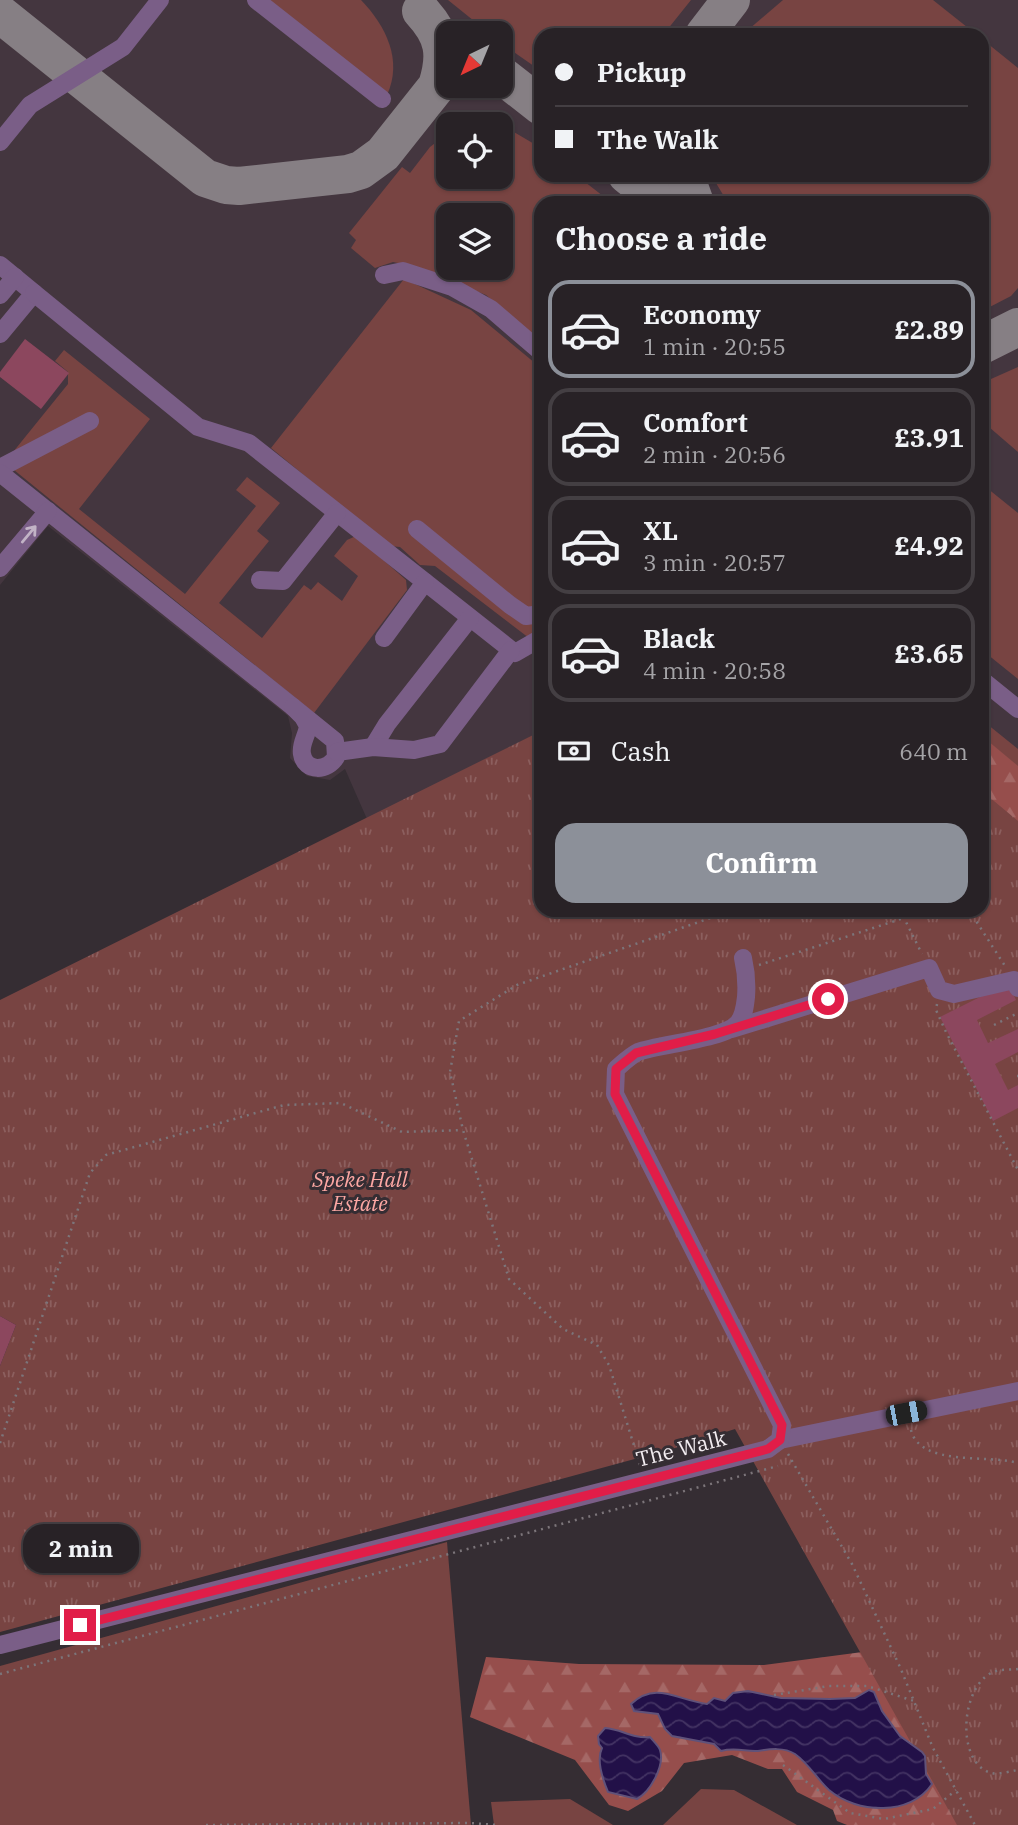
<!DOCTYPE html>
<meta charset="utf-8">
<style>
body{margin:0;font-family:"IBM Plex Serif",serif;background:#342f32;color:#f1f3f6;height:100vh;display:flex;flex-direction:column;font-size:26px;white-space:nowrap}
*{box-sizing:border-box;margin:0}
p{font-size:23px;color:#a5a4a7}
.icon{flex:none;width:38px;height:38px;fill:none;stroke:currentColor;stroke-width:2;stroke-linecap:round;stroke-linejoin:round}
.map{position:relative;flex:1;overflow:hidden}
.panel{position:absolute;left:534px;top:196px;width:455px;height:721px;display:flex;flex-direction:column;background:#282226;border-radius:21px;box-shadow:0 2px 5px #0004,0 0 0 2px #443f43}
.panel>*{flex:none}
.banner{position:absolute;left:534px;top:28px;width:455px;height:154px;border-radius:21px;box-shadow:0 2px 5px #0004,0 0 0 2px #443f43;display:grid;align-content:center;height:154px;padding:0 21px;background:#282226}
.needle{width:46px;rotate:223deg}
.buttons{position:absolute;left:436px;top:21px;display:grid;gap:14px}
.buttons a{display:grid;place-items:center;width:77px;height:77px;border-radius:14px;background:#282226;box-shadow:0 2px 5px #0004,0 0 0 2px #443f43;font-size:35px}
.end{position:absolute;width:32px;height:32px;margin:-16px;border:9px solid #e11d48;background:#fff;box-shadow:0 0 0 4px #fff}
.from{border-radius:50%}
.bubble{position:absolute;height:49px;border-radius:21px;background:#282226;box-shadow:0 2px 5px #0004,0 0 0 2px #443f43;font-size:23px;font-weight:700;line-height:49px;text-align:center}
.car{position:absolute;width:21px;height:42px;margin:-21px -10px;border-radius:9px;box-shadow:0 0 5px 2px #0007;background:linear-gradient(#222 24%,#8ab4d8 0 40%,#222 0 76%,#8ab4d8 0 86%,#222 0)}
.banner b{display:flex;align-items:center;gap:24px;height:66px;font-size:26px}
.banner b+b{border-top:2px solid #443f43}
.banner i{width:18px;height:18px;background:#f1f3f6}
ul{padding:0;list-style:none}
li{display:flex;align-items:center;gap:21px;height:98px;margin:0 14px 10px;padding:0 7px;border:4px solid #443f43;border-radius:21px}
li div{flex:1}
li b{display:block;font-size:26px}
li em{font-style:normal;font-weight:700}
li.selected{border-color:#8c9099}
li>.icon{width:63px;height:63px;stroke-width:1.5}
h2{padding:0 21px;font-size:32px;line-height:84px}
.pay{display:flex;align-items:center;gap:18px;height:77px;padding:0 21px;font-size:26px}
.pay p{margin-inline-start:auto}
.button{display:flex;gap:14px;margin-top:auto;padding:14px 21px}
.button a{flex:1;height:80px;border-radius:21px;background:#8c9099;color:#fff;font-size:28px;font-weight:700;line-height:80px;text-align:center}
.map>svg:first-child{display:block}
</style>
<div class="map">
<svg width="1018" height="1825" viewBox="0 0 1018 1825">
<defs>
<pattern id="forest-firs" width="22" height="20" patternUnits="userSpaceOnUse" patternTransform="scale(1.75)"><rect width="22" height="20" fill="#964e4c"/><path d="M5 1l3.5 6h-7zM16 11l3.5 6h-7z" fill="#a56866"/></pattern>
<pattern id="park-tufts" width="24" height="20" patternUnits="userSpaceOnUse" patternTransform="scale(1.75)"><rect width="24" height="20" fill="#784442"/><path d="M3 7l-1-3M5 7V3M7 7l1-3M15 17l-1-3M17 17v-4M19 17l1-3" fill="none" stroke="#8c5f5e"/></pattern>
<pattern id="water-waves" width="16" height="10" patternUnits="userSpaceOnUse" patternTransform="scale(1.75)"><rect width="16" height="10" fill="#221048"/><path d="M0 5q4-4 8 0t8 0" fill="none" stroke="#433363"/></pattern>
</defs>
<rect width="100%" height="100%" fill="#352d33"/>
<!-- built -->
<path fill="#44363f" fill-rule="evenodd" d="M0 0H1018V821L982 791V203H541V731L367 819 345 769 330 780 307 776 290 758 292 733 288 716 48 526 0 585ZM448 33H500V86H448ZM541 35H982V175H541ZM448 124H500V177H448ZM448 215H500V268H448Z"/>
<!-- grass -->
<g fill="#784442" fill-rule="evenodd">
<path d="M268 0H361C386 26 403 60 387 95Z"/>
<polygon points="448,0 691,0 663,35 541,35 541,71 501,43 500,33 489,33"/>
<polygon points="783,0 933,0 977,35 742,35"/>
<polygon points="982,39 1018,68 1018,288 1011,296 982,311 982,203 728,203 716,183 714,175 982,175"/>
<path d="M501 127 507 128 541 148V175H576L612 203H541V343L486 295 413 266 393 262 375 268 351 248 356 240 349 233 402 167 410 173 430 147 448 133V177H500ZM448 215H500V268H448Z"/>
<polygon points="404,279 471,310 541,368 541,635 529,638 435,566 420,565 400,547 390,546 271,448"/>
<polygon points="64,350 150,419 79,509 185,594 256,506 236,490 247,477 280,503 257,531 269,541 219,603 262,638 304,585 311,590 318,582 342,601 358,576 334,556 347,540 356,536 406,580 407,590 314,713 14,470 9,457 68,384 68,372 55,361"/>
<polygon points="1018,367 1018,452 982,421 982,383"/>
<polygon points="982,484 1018,513 1018,679 982,650"/>
<polygon points="982,720 1018,749 1018,769 982,740"/>
<polygon points="447,1542 471,1825 0,1825 0,1666"/>
<polygon points="701,1789 734,1790 797,1825 663,1825"/>
<polygon points="570,1799 613,1825 494,1825 491,1802"/>
</g>
<!-- forest -->
<g fill="url(#forest-firs)">
<polygon points="982,736 1018,766 1018,982 982,910"/>
<polygon points="870,1651 1018,1825 847,1825 837,1821 833,1810 797,1792 782,1769 768,1769 732,1755 684,1763 662,1791 628,1811 609,1805 575,1760 470,1717 486,1657 579,1664 764,1665"/>
</g>
<!-- park -->
<polygon fill="url(#park-tufts)" points="541,731 541,910 982,910 982,791 1018,821 1018,1825 957,1825 735,1429 675,1448 0,1632 0,1366 16,1325 0,1316 0,1000"/>
<!-- water -->
<g fill="url(#water-waves)" stroke="#60527a" stroke-width="2">
<path d="M869 1690 874 1692 882 1711 900 1736 922 1752 925 1756 926 1774 932 1784C911 1816 857 1814 829 1790 817 1779 809 1764 795 1754 784 1747 770 1749 758 1751 746 1752 736 1747 721 1751L714 1744 672 1736 665 1729 658 1714 634 1711 631 1704C656 1681 677 1700 707 1704L714 1698 725 1701 733 1693 748 1691 781 1698 830 1699 855 1698Z"/>
<path d="M605 1728C622 1729 632 1739 650 1737 654 1742 658 1745 660 1750 665 1766 650 1792 637 1799L608 1792C603 1780 596 1760 602 1748L599 1744 598 1736Z"/>
</g>
<g fill="none" stroke-linecap="round" stroke-linejoin="round">
<!-- taxiway -->
<g stroke="#867f84" stroke-width="38">
<path d="M0 14 205 178 226 185 239 186 348 174 361 170 383 154 437 86C447 54 444 36 421 11"/>
<polyline points="704,35 731,0"/>
<polyline points="500,74 541,106"/>
<polyline points="627,175 662,203"/>
<polyline points="685,175 695,203"/>
<polyline points="982,345 1018,327"/>
</g>
</g>
<!-- building -->
<g fill="#8c475e">
<polygon points="25,339 69,373 41,409 0,377 0,372"/>
<polygon points="1008,983 1016,1000 977,1020 988,1043 1018,1029 1018,1052 995,1064 1008,1090 1018,1085 1018,1108 993,1121 940,1017"/>
<polygon points="0,1316 16,1325 0,1366"/>
</g>
<g fill="none" stroke-linecap="round" stroke-linejoin="round">
<!-- path -->
<g stroke="#7c757a" stroke-width="2.5" stroke-dasharray="2 5" stroke-linecap="butt">
<polyline points="900,910 922,954"/>
<polyline points="969,910 1005,966"/>
<polyline points="759,965 904,918 922,910"/>
<polyline points="937,1004 936,1010 946,1032 1018,1170"/>
<polyline points="994,1025 1018,1013"/>
<polyline points="1017,1076 1018,1076"/>
<path d="M911 1430C920 1467 988 1454 1018 1463"/>
<polyline points="0,1443 90,1173 106,1155 284,1105 341,1103 402,1132 463,1130"/>
<polyline points="788,1454 852,1564 900,1667 933,1748 975,1825"/>
<polyline points="640,1465 609,1365 597,1345 563,1329 509,1279 463,1130 450,1072 459,1021 517,985 722,914"/>
<path d="M1018 1669C1011 1670 1003 1669 996 1671 961 1681 954 1762 991 1773 999 1775 1010 1771 1018 1770"/>
<polyline points="0,1674 778,1466"/>
<polyline points="774,1695 829,1686 867,1686 914,1701"/>
<polyline points="783,1765 850,1813 884,1819 933,1809 956,1790"/>
<polyline points="206,1825 469,1823 498,1825"/>
</g>
<!-- minor -->
<g stroke="#7a5e87" stroke-width="18">
<polyline points="256,0 382,99"/>
<polyline points="0,142 30,105 123,47 160,0"/>
<polyline points="0,265 34,293 0,334"/>
<polyline points="384,275 403,271 452,287 491,309 541,352"/>
<polyline points="34,293 198,427 249,443 515,653 541,638"/>
<polyline points="0,295 15,277"/>
<polyline points="0,468 90,421"/>
<polyline points="0,473 293,707"/>
<polyline points="417,529 510,605 526,616 541,614"/>
<polyline points="0,568 48,511"/>
<polyline points="260,580 283,581 337,513"/>
<polyline points="384,638 425,582"/>
<polyline points="982,680 1018,709"/>
<path d="M293 707 335 741 336 757C328 771 305 773 302 754 300 744 307 736 308 726L303 717Z"/>
<polyline points="373,747 387,724 470,618"/>
<polyline points="337,752 373,747 414,750 440,744 511,650"/>
<polyline points="732,1029 929,968 939,990 954,994 1014,980 1018,988"/>
<polyline points="780,1440 1018,1391"/>
<path d="M0 1645 768 1449 780 1440 782 1425 615 1094 616 1069C623 1063 630 1056 638 1052 660 1044 725 1039 738 1023 744 1016 745 1006 746 997 747 984 746 971 743 958"/>
</g>
</g>
<!-- one-way arrows -->
<defs><path id="oneway-shaft" d="M-6 0H5M1.5-3L5.5 0L1.5 3" fill="none" stroke-width="1.6" stroke-linecap="round" stroke-linejoin="round" transform="scale(1.75)"/></defs>
<use stroke="#c2b3c6" href="#oneway-shaft" transform="translate(29 534) rotate(-50)"/>
<g fill="none" stroke-linecap="round" stroke-linejoin="round">
<!-- route -->
<polyline stroke="#e11d48" stroke-width="9" points="80,1625 768,1449 780,1440 782,1425 615,1094 616,1069 636,1053 715,1034 828,999"/>
</g>
<g text-anchor="middle" dominant-baseline="central" stroke-width="6" stroke-linejoin="round" paint-order="stroke">
<!-- park labels -->
<g font-size="21" font-style="italic" fill="#fda7a3" stroke="#352d33">
<text x="360" y="1179">Speke Hall<tspan x="360" dy="24">Estate</tspan></text>
</g>
<!-- street labels -->
<g font-size="21" fill="#f2ecf0" stroke="#352d33">
<text transform="translate(681 1448) rotate(-14)">The Walk</text>
</g>
</g>
</svg>
<div class="buttons">
<a><svg class="needle" viewBox="-14 -14 28 28"><path d="M0-13l5 13h-10z" fill="#e53935"/><path d="M0 13l5-13h-10z" fill="#a5a4a7"/></svg></a>
<a><svg class="icon" aria-label="locate" viewBox="0 0 24 24"><circle cx="12" cy="12" r="6"/><path d="M12 2v4M12 18v4M2 12h4M18 12h4"/></svg></a>
<a><svg class="icon" aria-label="layers" viewBox="0 0 24 24"><path d="M12 4l9 5-9 5-9-5zM3 14l9 5 9-5"/></svg></a>
</div>
<i class="end from" style="left:828px;top:999px"></i>
<i class="end" style="left:80px;top:1625px"></i>
<div class="bubble" style="left:23px;top:1524px;width:116px">2 min</div>
<i class="car" style="left:906px;top:1413px;rotate:79deg"></i>
<div class="banner">
<b><i class="from"></i>Pickup</b>
<b><i></i>The Walk</b>
</div>
<section class="panel">
<h2>Choose a ride</h2>
<ul>
<li class="selected"><svg class="icon" aria-label="car" viewBox="0 0 24 24"><path d="M5 17H2v-5l4-1 3-4h7l3 4 3 1v5h-3M9 17h6M6 11h13"/><circle cx="7" cy="17" r="2"/><circle cx="17" cy="17" r="2"/></svg><div><b>Economy</b><p>1 min · 20:55</p></div><em>£2.89</em></li>
<li><svg class="icon" aria-label="car" viewBox="0 0 24 24"><path d="M5 17H2v-5l4-1 3-4h7l3 4 3 1v5h-3M9 17h6M6 11h13"/><circle cx="7" cy="17" r="2"/><circle cx="17" cy="17" r="2"/></svg><div><b>Comfort</b><p>2 min · 20:56</p></div><em>£3.91</em></li>
<li><svg class="icon" aria-label="car" viewBox="0 0 24 24"><path d="M5 17H2v-5l4-1 3-4h7l3 4 3 1v5h-3M9 17h6M6 11h13"/><circle cx="7" cy="17" r="2"/><circle cx="17" cy="17" r="2"/></svg><div><b>XL</b><p>3 min · 20:57</p></div><em>£4.92</em></li>
<li><svg class="icon" aria-label="car" viewBox="0 0 24 24"><path d="M5 17H2v-5l4-1 3-4h7l3 4 3 1v5h-3M9 17h6M6 11h13"/><circle cx="7" cy="17" r="2"/><circle cx="17" cy="17" r="2"/></svg><div><b>Black</b><p>4 min · 20:58</p></div><em>£3.65</em></li>
</ul>
<div class="pay"><svg class="icon" aria-label="cash" viewBox="0 0 24 24"><path d="M3 7h18v10H3z"/><circle cx="12" cy="12" r="2"/></svg>Cash<p>640 m</p></div>
<div class="button"><a>Confirm</a></div>
</section>
</div>
